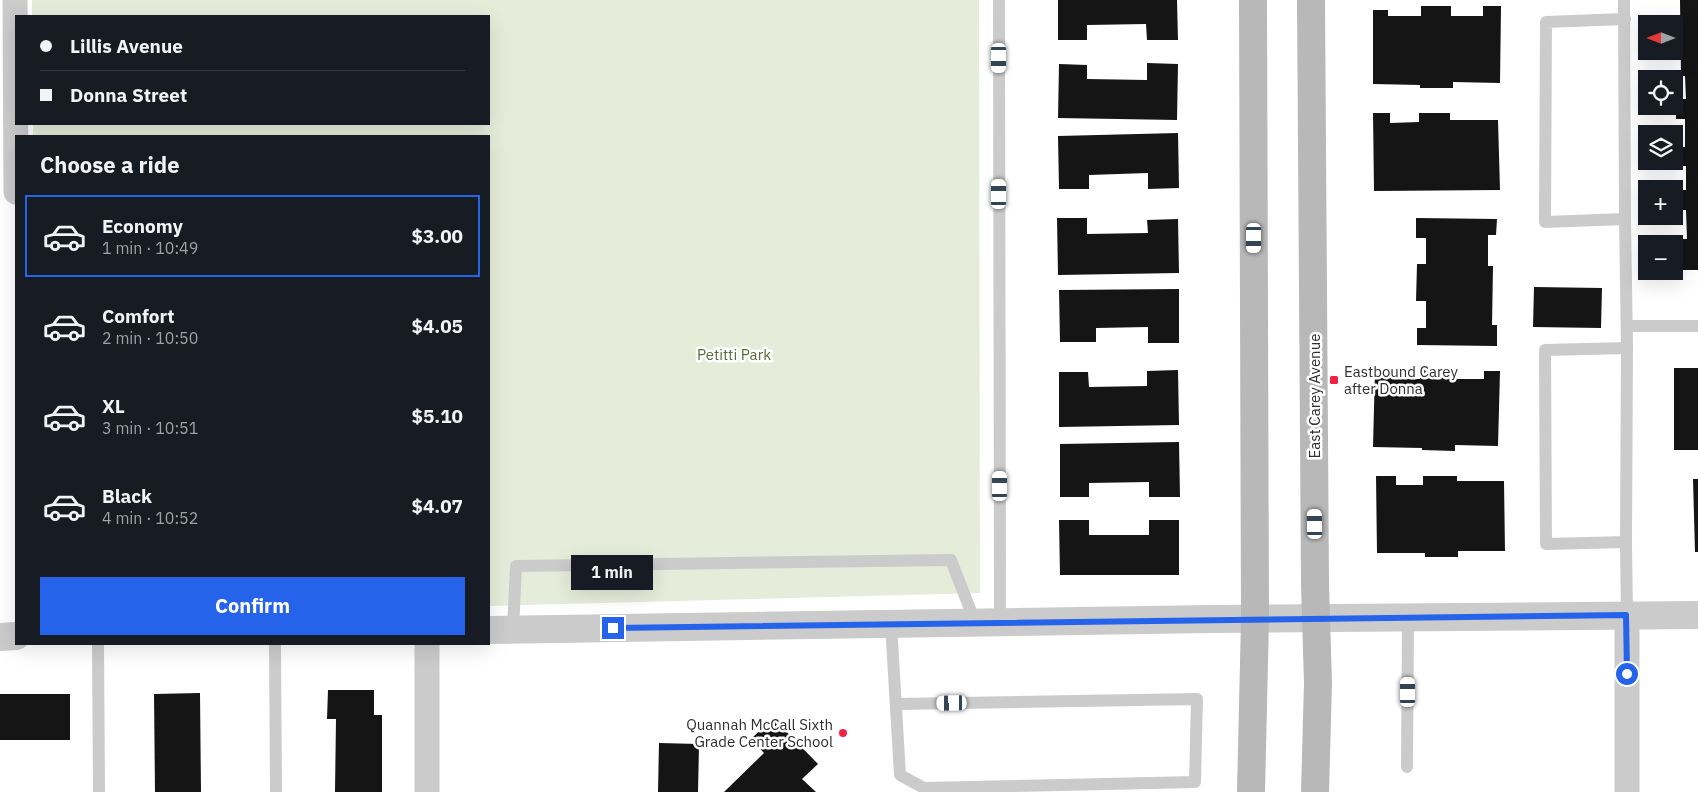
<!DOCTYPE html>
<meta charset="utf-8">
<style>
body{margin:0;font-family:"IBM Plex Sans",sans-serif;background:#242831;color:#f1f3f6;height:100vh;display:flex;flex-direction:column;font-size:19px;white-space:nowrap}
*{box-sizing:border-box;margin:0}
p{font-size:16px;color:#9ea1a6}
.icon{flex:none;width:28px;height:28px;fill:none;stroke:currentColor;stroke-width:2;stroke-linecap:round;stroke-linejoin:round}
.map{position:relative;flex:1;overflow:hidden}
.panel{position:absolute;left:15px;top:135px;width:475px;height:510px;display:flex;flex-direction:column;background:#171b24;border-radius:0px;box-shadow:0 5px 20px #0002}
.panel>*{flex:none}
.guide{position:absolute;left:15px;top:15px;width:475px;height:110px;border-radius:0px;box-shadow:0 5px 20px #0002;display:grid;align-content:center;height:110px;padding:0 25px;background:#171b24}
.needle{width:32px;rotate:270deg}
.controls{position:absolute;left:1638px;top:15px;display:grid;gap:10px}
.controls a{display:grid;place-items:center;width:45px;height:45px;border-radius:0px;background:#171b24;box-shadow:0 5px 20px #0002;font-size:25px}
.end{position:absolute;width:22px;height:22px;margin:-11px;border:6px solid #2563eb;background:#fff;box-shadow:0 0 0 2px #fff}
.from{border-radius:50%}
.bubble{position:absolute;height:35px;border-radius:0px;background:#171b24;box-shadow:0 5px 20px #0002;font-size:16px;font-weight:700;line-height:35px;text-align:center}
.car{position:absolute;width:15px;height:30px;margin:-15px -8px;border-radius:6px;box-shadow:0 0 4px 1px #0007;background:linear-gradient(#fff 24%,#345 0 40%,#fff 0 76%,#345 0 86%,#fff 0)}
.guide b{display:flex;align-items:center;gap:18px;height:48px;font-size:19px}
.guide b+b{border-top:1px solid #363941}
.guide i{width:12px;height:12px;background:#f1f3f6}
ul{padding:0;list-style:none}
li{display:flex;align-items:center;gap:15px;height:82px;margin:0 10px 8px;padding:0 15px;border:2px solid transparent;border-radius:0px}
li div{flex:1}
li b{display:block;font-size:19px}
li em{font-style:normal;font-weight:700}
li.selected{border-color:#2563eb}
li>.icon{width:45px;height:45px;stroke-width:1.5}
h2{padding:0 25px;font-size:22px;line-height:60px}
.button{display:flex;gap:10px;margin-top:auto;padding:10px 25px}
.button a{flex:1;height:58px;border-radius:0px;background:#2563eb;color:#fff;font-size:20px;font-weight:700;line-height:58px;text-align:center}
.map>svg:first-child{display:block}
</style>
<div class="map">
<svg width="1698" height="792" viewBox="0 0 1698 792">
<rect width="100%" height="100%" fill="#fff"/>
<!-- green -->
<polygon fill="#e6ecda" points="32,0 979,0 980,593 489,606 489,136 33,136 33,124 489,124 489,16 32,16"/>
<!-- building -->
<g fill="#151515">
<polygon points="1058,0 1177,0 1178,40 1147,40 1146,24 1087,25 1087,40 1058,40"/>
<polygon points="1680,0 1698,0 1698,270 1680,270 1680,239 1687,239 1686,210 1676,210 1676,190 1686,190 1686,166 1676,166 1676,147 1685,147 1685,119 1676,119 1676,99 1686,99 1685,76 1681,76"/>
<polygon points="1421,6 1451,6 1451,16 1483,16 1483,6 1501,6 1500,83 1453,82 1453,88 1420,88 1420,85 1373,84 1373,10 1388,10 1388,16 1421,16"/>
<polygon points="1147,63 1178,64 1177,120 1058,118 1059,64 1087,65 1087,79 1147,80"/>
<polygon points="1373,113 1390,113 1390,123 1419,122 1419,113 1450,113 1450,120 1498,120 1500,190 1374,191"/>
<polygon points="1178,133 1179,188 1148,189 1148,173 1089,175 1089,189 1059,189 1058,136"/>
<polygon points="1057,218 1087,218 1087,234 1148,233 1147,220 1178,219 1179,273 1058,275"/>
<polygon points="1416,218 1497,219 1496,235 1488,235 1488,266 1493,266 1492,325 1497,325 1497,346 1417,345 1417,328 1426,328 1426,301 1416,301 1417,264 1426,264 1426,238 1416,238"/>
<polygon points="1534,287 1602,288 1601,328 1533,327"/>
<polygon points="1179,289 1179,343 1148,343 1148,327 1096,328 1096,342 1060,342 1059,290"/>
<rect x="1674" y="368" width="24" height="82"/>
<polygon points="1375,369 1393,369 1393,379 1420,379 1420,369 1456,370 1456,379 1484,379 1484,371 1500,371 1498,446 1455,445 1455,451 1422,450 1422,448 1373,447"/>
<polygon points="1178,370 1179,425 1059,427 1059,372 1088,372 1089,387 1147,386 1147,371"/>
<polygon points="1179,442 1180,497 1149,497 1149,482 1089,483 1089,497 1060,497 1060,444"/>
<polygon points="1376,476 1396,476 1396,485 1423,485 1423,476 1457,476 1457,481 1504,481 1505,551 1458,551 1458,557 1425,557 1425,553 1377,553"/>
<polygon points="1693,479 1698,479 1698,552 1695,552"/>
<polygon points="1059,520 1089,520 1089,535 1149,535 1149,520 1179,520 1179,575 1060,575"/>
<polygon points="328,690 374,690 374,715 382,715 382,792 335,792 336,719 327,719"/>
<polygon points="200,693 201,792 155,792 154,694"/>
<rect x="0" y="694" width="70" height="46"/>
<polygon points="773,718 818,764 802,779 816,792 724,792 764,753 751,739"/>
<polygon points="659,743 699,744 698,792 658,792"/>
</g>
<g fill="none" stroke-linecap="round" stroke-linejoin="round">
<!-- service -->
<g stroke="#cbcbcb" stroke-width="12">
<polyline points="999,0 1000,622"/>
<polyline points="1624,0 1625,219 1627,348"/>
<polyline points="1625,19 1546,22 1545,222 1625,219"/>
<polyline points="1627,326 1698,326"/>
<polygon points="1627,348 1626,542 1546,544 1545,350"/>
<polyline points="1626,542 1627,615"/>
<polyline points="891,624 900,775 924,788 1195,782 1197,699 896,704"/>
<polyline points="513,630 516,566 951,560 975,622"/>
<polyline points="98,644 99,792"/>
<polyline points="275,644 276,792"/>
<polyline points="1407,767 1408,617"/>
</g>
<!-- minor -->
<g stroke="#cbcbcb" stroke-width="25">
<polyline points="15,0 16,192"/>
<polyline points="1627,615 1627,792"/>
<polyline points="427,644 427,792"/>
</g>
<!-- tertiary -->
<g stroke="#cbcbcb" stroke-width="28">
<polyline points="489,630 1211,619 1698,615"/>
<polyline points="0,637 16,636"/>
</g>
<!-- secondary -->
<g stroke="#b8b8b8" stroke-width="28">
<polyline points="1311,0 1315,584 1318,683 1315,792"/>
<polyline points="1251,792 1255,619 1253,0"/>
</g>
</g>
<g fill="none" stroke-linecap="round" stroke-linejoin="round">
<!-- route -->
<polyline stroke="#2563eb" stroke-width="6" points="613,628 1626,615 1627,674"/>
</g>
<!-- markers -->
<g fill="#f32145" stroke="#fff" stroke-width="2">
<rect x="1329" y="375" width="10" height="10" rx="2.5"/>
<circle cx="843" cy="733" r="5"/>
</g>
<g text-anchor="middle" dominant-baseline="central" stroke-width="5" stroke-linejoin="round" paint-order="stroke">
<!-- park labels -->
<g font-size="15" fill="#566d37" stroke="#fff">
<text x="734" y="354">Petitti Park</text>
</g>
<!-- poi labels -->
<g font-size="15" fill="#2e2e2e" stroke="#fff" text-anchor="start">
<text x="1344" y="371">Eastbound Carey<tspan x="1344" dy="17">after Donna</tspan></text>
<text x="833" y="724" text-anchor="end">Quannah McCall Sixth<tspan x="833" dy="17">Grade Center School</tspan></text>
</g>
<!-- street labels -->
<g font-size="15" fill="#2e2e2e" stroke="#fff">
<text transform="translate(1314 396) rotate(-90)">East Carey Avenue</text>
</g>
</g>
</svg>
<div class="controls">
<a><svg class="needle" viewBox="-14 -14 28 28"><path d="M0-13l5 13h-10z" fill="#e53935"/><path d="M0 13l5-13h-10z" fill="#9ea1a6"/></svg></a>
<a><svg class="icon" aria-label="locate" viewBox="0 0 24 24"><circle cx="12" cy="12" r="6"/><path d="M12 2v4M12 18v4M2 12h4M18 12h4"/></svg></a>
<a><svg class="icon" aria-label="layers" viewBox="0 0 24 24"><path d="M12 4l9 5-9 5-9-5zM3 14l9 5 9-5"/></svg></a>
<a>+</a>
<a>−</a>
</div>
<i class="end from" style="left:1627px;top:674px"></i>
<i class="end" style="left:613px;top:628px"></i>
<div class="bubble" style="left:571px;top:555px;width:82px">1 min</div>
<i class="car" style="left:999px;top:58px;rotate:180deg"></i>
<i class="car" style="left:999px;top:194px;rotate:0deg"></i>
<i class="car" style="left:1254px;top:238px;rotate:180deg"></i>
<i class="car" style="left:1000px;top:486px;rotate:0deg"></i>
<i class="car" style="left:1315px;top:524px;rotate:359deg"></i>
<i class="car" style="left:1408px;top:692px;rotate:0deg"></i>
<i class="car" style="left:952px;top:703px;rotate:269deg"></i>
<div class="guide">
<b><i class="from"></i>Lillis Avenue</b>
<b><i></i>Donna Street</b>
</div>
<section class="panel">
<h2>Choose a ride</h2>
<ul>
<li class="selected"><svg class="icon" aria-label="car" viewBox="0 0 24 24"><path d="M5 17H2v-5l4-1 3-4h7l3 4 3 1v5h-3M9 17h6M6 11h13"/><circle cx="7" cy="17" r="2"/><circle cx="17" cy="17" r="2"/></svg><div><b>Economy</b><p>1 min · 10:49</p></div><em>$3.00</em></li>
<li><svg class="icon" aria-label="car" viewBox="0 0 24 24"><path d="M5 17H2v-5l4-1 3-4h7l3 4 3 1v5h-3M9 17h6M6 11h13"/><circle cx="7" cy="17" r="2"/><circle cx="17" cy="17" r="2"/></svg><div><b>Comfort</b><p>2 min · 10:50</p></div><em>$4.05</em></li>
<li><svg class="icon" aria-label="car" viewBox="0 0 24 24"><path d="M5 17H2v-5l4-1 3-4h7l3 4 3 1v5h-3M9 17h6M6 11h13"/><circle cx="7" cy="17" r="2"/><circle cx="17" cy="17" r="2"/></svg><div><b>XL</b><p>3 min · 10:51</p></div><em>$5.10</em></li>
<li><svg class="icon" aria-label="car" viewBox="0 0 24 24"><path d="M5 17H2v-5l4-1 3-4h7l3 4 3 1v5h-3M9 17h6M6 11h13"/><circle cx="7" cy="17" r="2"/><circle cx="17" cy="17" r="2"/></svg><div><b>Black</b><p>4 min · 10:52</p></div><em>$4.07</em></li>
</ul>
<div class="button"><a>Confirm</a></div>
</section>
</div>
